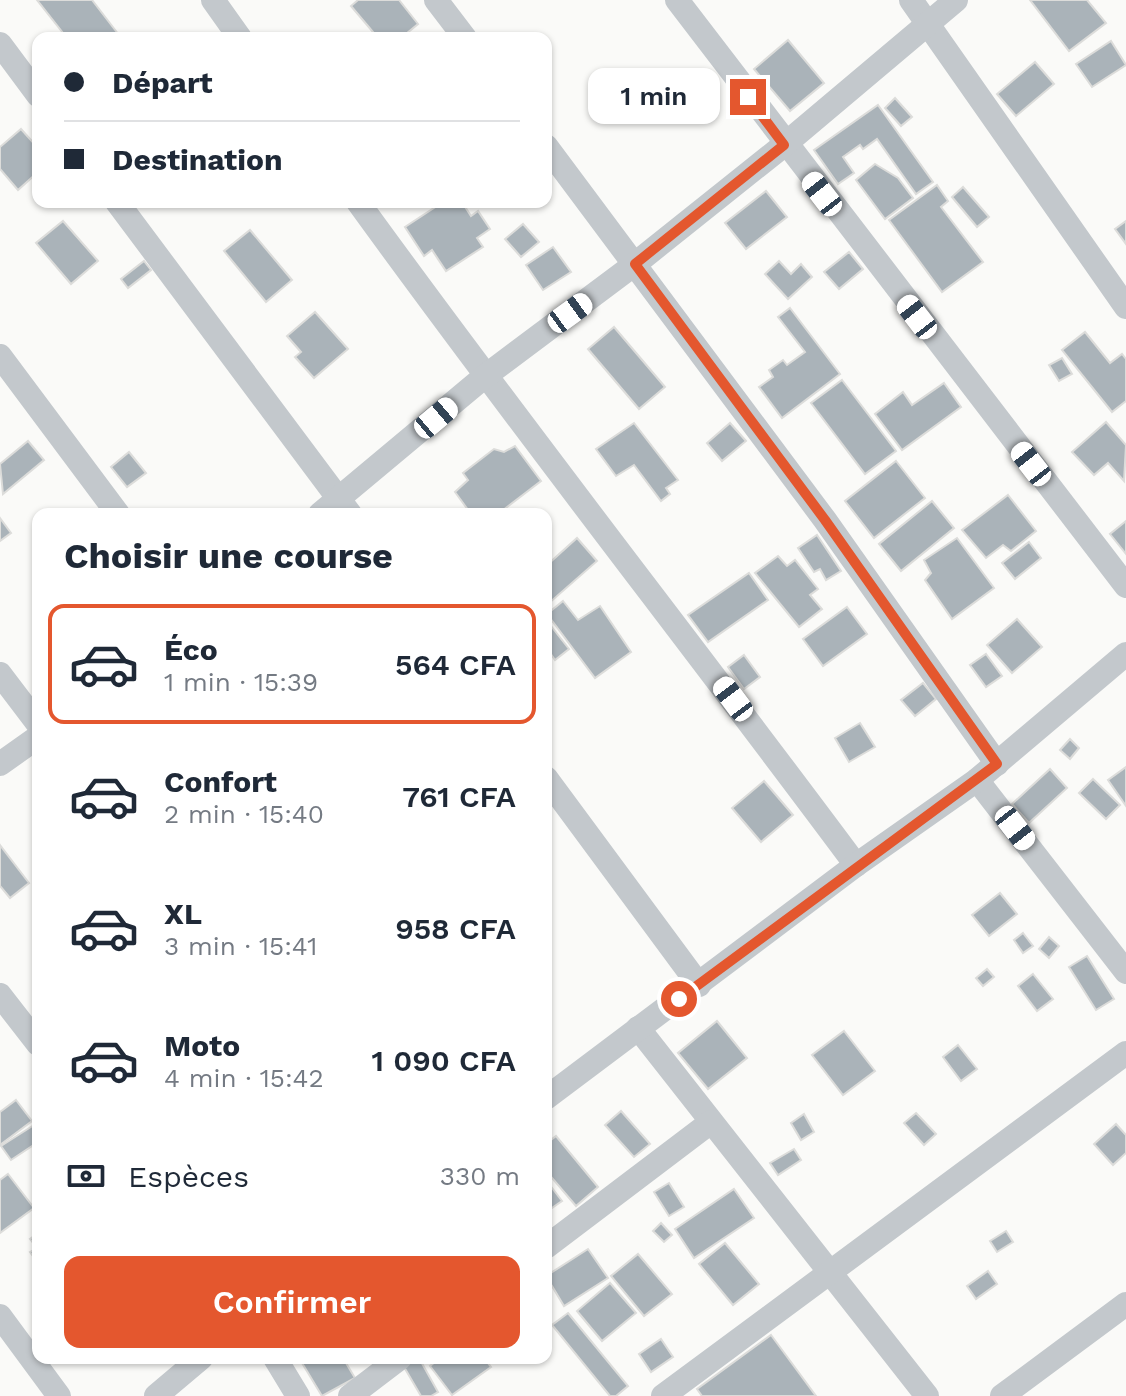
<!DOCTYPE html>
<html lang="fr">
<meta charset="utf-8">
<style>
body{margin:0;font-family:"Work Sans",sans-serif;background:#f2f2f3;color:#1f2937;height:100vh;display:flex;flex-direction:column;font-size:30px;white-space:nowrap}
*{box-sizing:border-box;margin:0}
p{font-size:26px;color:#747a83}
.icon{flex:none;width:44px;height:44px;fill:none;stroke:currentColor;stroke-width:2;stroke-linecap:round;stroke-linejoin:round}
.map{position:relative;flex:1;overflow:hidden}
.drawer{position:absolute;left:32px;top:508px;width:520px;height:856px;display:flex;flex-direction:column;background:#fff;border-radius:16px;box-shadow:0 2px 6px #0004}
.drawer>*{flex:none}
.top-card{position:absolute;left:32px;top:32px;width:520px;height:176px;border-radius:16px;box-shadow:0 2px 6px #0004;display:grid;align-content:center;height:176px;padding:0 32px;background:#fff}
.end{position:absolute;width:36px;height:36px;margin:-18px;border:10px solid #e4572e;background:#fff;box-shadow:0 0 0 4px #fff}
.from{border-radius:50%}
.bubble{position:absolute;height:56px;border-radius:16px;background:#fff;box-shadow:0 2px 6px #0004;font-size:26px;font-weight:600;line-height:56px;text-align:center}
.car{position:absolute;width:24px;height:48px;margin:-24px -12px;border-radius:10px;box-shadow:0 0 6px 2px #0007;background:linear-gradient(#fff 24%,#345 0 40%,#fff 0 76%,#345 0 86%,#fff 0)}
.top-card b{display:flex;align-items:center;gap:28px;height:76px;font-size:30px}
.top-card b+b{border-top:2px solid #e0e1e3}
.top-card i{width:20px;height:20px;background:#1f2937}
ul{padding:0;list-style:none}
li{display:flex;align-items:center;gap:24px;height:120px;margin:0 16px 12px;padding:0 16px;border:4px solid transparent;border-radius:16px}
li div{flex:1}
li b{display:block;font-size:30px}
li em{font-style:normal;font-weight:600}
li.on{border-color:#e4572e}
li>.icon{width:72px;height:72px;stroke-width:1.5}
h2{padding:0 32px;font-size:36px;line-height:96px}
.pay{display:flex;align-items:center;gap:20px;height:88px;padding:0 32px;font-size:30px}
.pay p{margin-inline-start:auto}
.button{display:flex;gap:16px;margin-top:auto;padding:16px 32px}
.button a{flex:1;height:92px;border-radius:16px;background:#e4572e;color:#fff;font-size:32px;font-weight:600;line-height:92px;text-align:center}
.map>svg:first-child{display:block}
</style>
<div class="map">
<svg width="1126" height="1396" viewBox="0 0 1126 1396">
<rect width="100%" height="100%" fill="#fafaf8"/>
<!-- building -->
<g fill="#aab3b9" stroke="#dcdcda" stroke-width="2">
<polygon points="37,0 92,0 119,35 67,38"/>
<polygon points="358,0 399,0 418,24 401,38 378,38 351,6"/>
<polygon points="1030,0 1087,0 1106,23 1069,51"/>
<polygon points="788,40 824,83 790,111 754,69"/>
<polygon points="1111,41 1126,65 1092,87 1076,64"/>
<polygon points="1035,62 1054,84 1016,116 997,94"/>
<polygon points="895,98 912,117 901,126 885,108"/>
<polygon points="878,105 933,182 916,194 877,139 863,149 860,145 843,157 854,173 838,184 814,150"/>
<polygon points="21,129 38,148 38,172 18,190 0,169 0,147"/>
<polygon points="875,164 898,178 913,198 885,219 856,180"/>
<polygon points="937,185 948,201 941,207 983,262 942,292 889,220"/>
<polygon points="963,187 989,217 977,227 952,197"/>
<polygon points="766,191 787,217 746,249 725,223"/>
<polygon points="443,202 462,202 471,216 478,211 490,229 477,238 483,247 446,271 432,250 424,256 405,227"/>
<polygon points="63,221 98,261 71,284 36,243"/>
<polygon points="1126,221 1126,244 1115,229"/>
<polygon points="523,224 539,242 521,257 505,239"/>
<polygon points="250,230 292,280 266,302 224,251"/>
<polygon points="553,247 571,272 543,290 526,265"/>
<polygon points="849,252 863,269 839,289 824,272"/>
<polygon points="144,261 151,270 128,288 121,279"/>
<polygon points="779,261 791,274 801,264 812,277 788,299 765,274"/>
<polygon points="790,308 840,374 782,418 759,387 773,377 769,370 783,360 787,365 805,352 778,317"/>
<polygon points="315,312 348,349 314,378 295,357 301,352 287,336"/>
<polygon points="614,327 665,387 639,409 588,349"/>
<polygon points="1085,332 1110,363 1122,354 1126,359 1126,401 1112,412 1062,350"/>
<polygon points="1062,358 1072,374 1059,381 1049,365"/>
<polygon points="842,380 896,451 865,474 811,403"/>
<polygon points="944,383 961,407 902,450 875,414 903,392 912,405"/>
<polygon points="1106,422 1126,445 1124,481 1108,463 1094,475 1072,452"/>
<polygon points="634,423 678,480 666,488 670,494 661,501 634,465 616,476 596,449"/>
<polygon points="730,423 746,441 722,461 707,443"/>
<polygon points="28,441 44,460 3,494 0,464"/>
<polygon points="515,446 541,481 498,514 471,514 455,492 468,480 463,473 494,449 504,452"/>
<polygon points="129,452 146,473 127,487 111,467"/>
<polygon points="896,461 925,498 874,538 845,501"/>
<polygon points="1008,495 1036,531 1011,551 1003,545 986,558 962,530"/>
<polygon points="932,501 954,528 901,571 879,544"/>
<polygon points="0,518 11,533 0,541"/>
<polygon points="1126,521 1126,554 1110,534"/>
<polygon points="817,535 841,571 826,580 820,569 814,572 798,548"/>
<polygon points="577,538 597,561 548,604 546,566"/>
<polygon points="957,538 994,588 952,619 925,580 931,573 924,560"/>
<polygon points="1029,542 1041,558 1015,579 1002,563"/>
<polygon points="778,556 787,566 795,560 818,589 810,595 822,609 799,627 755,573"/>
<polygon points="749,573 768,600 708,642 688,615"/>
<polygon points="563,601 578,620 600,606 631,652 595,678 547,614"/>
<polygon points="847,607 867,634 823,666 803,639"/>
<polygon points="1017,619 1042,647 1012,673 987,645"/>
<polygon points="551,626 569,649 555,660 546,647 546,630"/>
<polygon points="986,654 1002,676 986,687 970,665"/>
<polygon points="744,655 760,677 744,689 728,667"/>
<polygon points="923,683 936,699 915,716 901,700"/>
<polygon points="860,723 875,747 849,762 835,738"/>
<polygon points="1070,739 1079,748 1070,759 1060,750"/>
<polygon points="1126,767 1126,806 1108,780"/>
<polygon points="1050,769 1067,788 1029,823 1012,804"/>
<polygon points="1093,779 1120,805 1106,819 1079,793"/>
<polygon points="764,781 793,815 761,842 732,808"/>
<polygon points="0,845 29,883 10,898 0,886"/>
<polygon points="1000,893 1017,914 989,936 972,915"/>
<polygon points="1023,933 1033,946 1023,953 1014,940"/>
<polygon points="1049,937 1059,946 1049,958 1039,949"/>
<polygon points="1087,956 1114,999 1096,1010 1069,967"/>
<polygon points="987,969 994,977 983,986 976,978"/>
<polygon points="1033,974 1053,999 1037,1011 1018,986"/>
<polygon points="717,1021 747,1058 708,1089 678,1053"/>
<polygon points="844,1031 875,1071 843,1095 812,1055"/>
<polygon points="958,1045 977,1069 961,1081 943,1057"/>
<polygon points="16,1100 32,1121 0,1145 0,1112"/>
<polygon points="621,1111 650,1144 634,1157 605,1125"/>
<polygon points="916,1113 936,1134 924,1145 904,1123"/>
<polygon points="804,1114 814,1132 801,1140 791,1123"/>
<polygon points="1116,1124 1126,1135 1126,1153 1113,1165 1094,1144"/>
<polygon points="34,1125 38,1142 11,1160 1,1146"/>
<polygon points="556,1136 598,1187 576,1206 546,1171 546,1144"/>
<polygon points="794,1149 801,1160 778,1175 770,1163"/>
<polygon points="8,1174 34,1208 0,1233 0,1180"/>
<polygon points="546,1180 562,1201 546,1212"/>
<polygon points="669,1183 684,1207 669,1216 654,1192"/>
<polygon points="734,1189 754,1218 694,1258 675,1229"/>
<polygon points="661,1223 672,1235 664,1242 653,1231"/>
<polygon points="1006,1231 1013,1242 997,1252 990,1241"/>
<polygon points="38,1233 38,1263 30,1252 37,1248 30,1239"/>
<polygon points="725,1243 759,1284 733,1305 699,1264"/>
<polygon points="588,1249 608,1278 564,1306 546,1276"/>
<polygon points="638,1254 672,1294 644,1316 611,1276"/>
<polygon points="988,1271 997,1284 976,1299 967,1286"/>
<polygon points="610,1283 636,1313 602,1341 577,1311"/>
<polygon points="568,1313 628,1386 616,1396 610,1396 552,1325"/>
<polygon points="771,1335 816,1396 702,1396 697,1389"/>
<polygon points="661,1339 673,1357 651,1372 639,1354"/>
<polygon points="299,1358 343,1358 355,1378 322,1396"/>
<polygon points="419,1358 438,1392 431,1396 421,1396 400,1360"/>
<polygon points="440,1358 484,1358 491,1367 452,1395 430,1366"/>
</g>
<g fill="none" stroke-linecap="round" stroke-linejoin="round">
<!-- street -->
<g stroke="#c3c8cc" stroke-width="24">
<polyline points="213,0 240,38"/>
<polyline points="436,0 465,38"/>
<polyline points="677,0 1126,586"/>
<polyline points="911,0 1126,307"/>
<polyline points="0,44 38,95"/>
<polyline points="546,146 825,520 997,764"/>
<polyline points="117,202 350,514"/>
<path d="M358 202C520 426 691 643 856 865"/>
<polyline points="0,356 118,514"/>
<polyline points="320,514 484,377 635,264 784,145 956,0"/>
<polyline points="0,674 38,724"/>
<polyline points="0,764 38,737"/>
<polyline points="546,778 699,985"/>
<polyline points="977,780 1126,972"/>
<polyline points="0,995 38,1044"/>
<polyline points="638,1028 927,1396"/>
<polyline points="546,1098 856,865 977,780 1126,654"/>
<polyline points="546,1247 711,1122"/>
<polyline points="0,1316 59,1396"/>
<polyline points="275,1358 298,1396"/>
<polyline points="156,1396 201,1358"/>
<polyline points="350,1396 400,1358"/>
<polyline points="663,1396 1126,1053"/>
<polyline points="1002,1396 1126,1304"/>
</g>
</g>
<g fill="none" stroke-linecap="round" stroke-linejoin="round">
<!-- route -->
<polyline stroke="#e4572e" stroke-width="10" points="679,999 997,764 825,520 635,264 784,145 748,97"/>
</g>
</svg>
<i class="end from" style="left:679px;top:999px"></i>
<i class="end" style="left:748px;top:97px"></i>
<div class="bubble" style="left:588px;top:68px;width:132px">1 min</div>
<i class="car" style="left:822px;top:194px;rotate:322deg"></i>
<i class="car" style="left:570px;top:313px;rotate:54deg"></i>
<i class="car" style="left:917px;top:317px;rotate:322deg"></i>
<i class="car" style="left:436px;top:418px;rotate:50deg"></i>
<i class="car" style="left:1031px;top:464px;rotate:322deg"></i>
<i class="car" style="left:733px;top:699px;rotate:323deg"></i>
<i class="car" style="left:1015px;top:828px;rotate:142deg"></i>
<div class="top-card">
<b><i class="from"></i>Départ</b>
<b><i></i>Destination</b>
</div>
<section class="drawer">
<h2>Choisir une course</h2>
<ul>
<li class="on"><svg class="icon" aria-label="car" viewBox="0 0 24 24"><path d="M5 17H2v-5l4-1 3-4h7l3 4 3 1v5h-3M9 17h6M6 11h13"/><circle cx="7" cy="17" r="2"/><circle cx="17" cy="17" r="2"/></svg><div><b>Éco</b><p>1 min · 15:39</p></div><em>564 CFA</em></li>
<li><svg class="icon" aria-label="car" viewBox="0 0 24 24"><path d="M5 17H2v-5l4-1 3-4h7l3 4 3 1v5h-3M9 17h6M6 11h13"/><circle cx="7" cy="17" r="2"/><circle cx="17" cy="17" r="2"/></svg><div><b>Confort</b><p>2 min · 15:40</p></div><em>761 CFA</em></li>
<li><svg class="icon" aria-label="car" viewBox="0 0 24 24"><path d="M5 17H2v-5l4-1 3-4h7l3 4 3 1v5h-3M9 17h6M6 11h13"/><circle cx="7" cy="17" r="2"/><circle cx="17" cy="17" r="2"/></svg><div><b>XL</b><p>3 min · 15:41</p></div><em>958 CFA</em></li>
<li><svg class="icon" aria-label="car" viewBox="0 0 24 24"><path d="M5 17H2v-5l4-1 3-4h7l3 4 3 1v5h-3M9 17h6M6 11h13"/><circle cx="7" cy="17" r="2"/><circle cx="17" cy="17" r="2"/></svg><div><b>Moto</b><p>4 min · 15:42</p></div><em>1 090 CFA</em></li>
</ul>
<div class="pay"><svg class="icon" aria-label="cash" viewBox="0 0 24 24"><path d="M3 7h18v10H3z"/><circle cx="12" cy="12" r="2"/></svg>Espèces<p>330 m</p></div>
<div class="button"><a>Confirmer</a></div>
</section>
</div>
